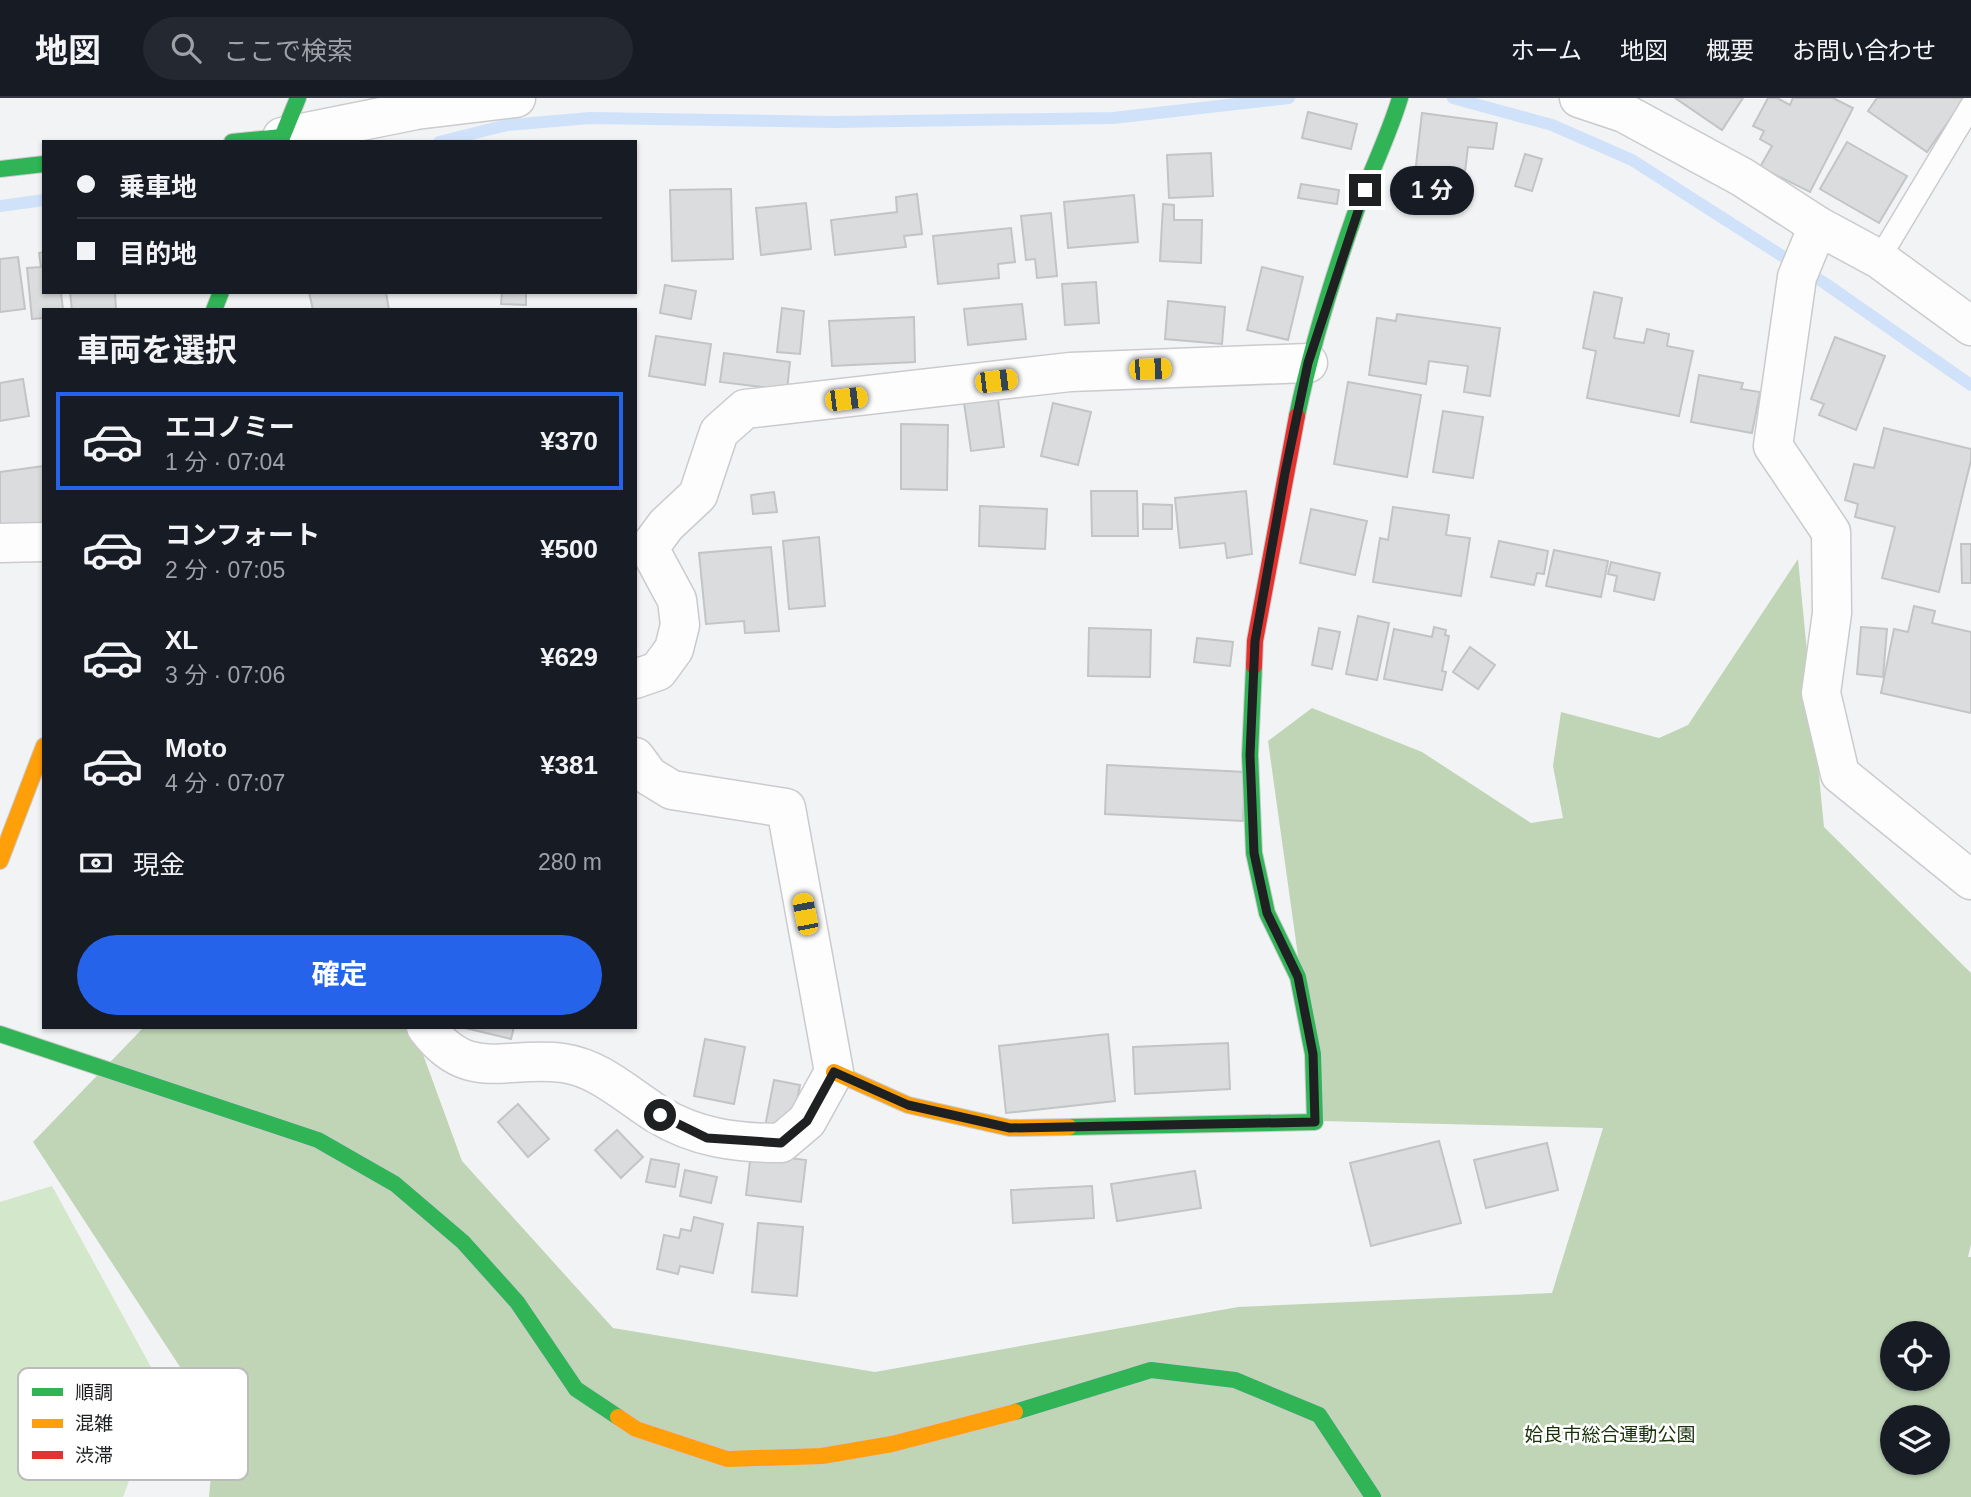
<!DOCTYPE html>
<html lang="ja">
<meta charset="utf-8">
<style>
body{margin:0;font-family:Helvetica,"Noto Sans JP",sans-serif;background:#242831;color:#f1f3f6;height:100vh;display:flex;flex-direction:column;font-size:26px;white-space:nowrap}
*{box-sizing:border-box;margin:0}
p{font-size:23px;color:#9ea1a6}
.icon{flex:none;width:38px;height:38px;fill:none;stroke:currentColor;stroke-width:2;stroke-linecap:round;stroke-linejoin:round}
.map{position:relative;flex:1;overflow:hidden}
.side{position:absolute;left:42px;top:210px;width:595px;height:721px;display:flex;flex-direction:column;background:#171b24;border-radius:0px;box-shadow:0 2px 5px #0004}
.side>*{flex:none}
.guide{position:absolute;left:42px;top:42px;width:595px;height:154px;border-radius:0px;box-shadow:0 2px 5px #0004;display:grid;align-content:center;height:154px;padding:0 35px;background:#171b24}
.tools{position:absolute;left:1880px;top:1223px;display:grid;gap:14px}
.tools a{display:grid;place-items:center;width:70px;height:70px;border-radius:50%;background:#171b24;box-shadow:0 2px 5px #0004;font-size:35px}
.end{position:absolute;width:32px;height:32px;margin:-16px;border:9px solid #1f2021;background:#fff;box-shadow:0 0 0 4px #fff}
.from{border-radius:50%}
.bubble{position:absolute;height:49px;border-radius:24px;background:#171b24;box-shadow:0 2px 5px #0004;font-size:23px;font-weight:700;line-height:49px;text-align:center}
.car{position:absolute;width:21px;height:42px;margin:-21px -10px;border-radius:9px;box-shadow:0 0 5px 2px #0007;background:linear-gradient(#f5c518 24%,#345 0 40%,#f5c518 0 76%,#345 0 86%,#f5c518 0)}
.guide b{display:flex;align-items:center;gap:24px;height:66px;font-size:26px}
.guide b+b{border-top:2px solid #363941}
.guide i{width:18px;height:18px;background:#f1f3f6}
ul{padding:0;list-style:none}
li{display:flex;align-items:center;gap:21px;height:98px;margin:0 14px 10px;padding:0 21px;border:4px solid transparent;border-radius:0px}
li div{flex:1}
li b{display:block;font-size:26px}
li em{font-style:normal;font-weight:700}
li.active{border-color:#2563eb}
li>.icon{width:63px;height:63px;stroke-width:1.5}
h2{padding:0 35px;font-size:32px;line-height:84px}
.pay{display:flex;align-items:center;gap:18px;height:77px;padding:0 35px;font-size:26px}
.pay p{margin-inline-start:auto}
.cta{display:flex;gap:14px;margin-top:auto;padding:14px 35px}
.cta a{flex:1;height:80px;border-radius:42px;background:#2563eb;color:#fff;font-size:28px;font-weight:700;line-height:80px;text-align:center}
header{display:flex;align-items:center;gap:42px;box-sizing:border-box;height:98px;padding:0 35px;background:#171b24;border-bottom:2px solid #363941}
header strong{font-size:33px}
nav{display:flex;gap:38px;margin-inline-start:auto;font-size:24px}
.search{width:490px;height:63px;background:#242831;display:flex;align-items:center;gap:18px;box-sizing:border-box;padding:0 24px;border-radius:38px;color:#9ea1a6;font-size:26px}
.map>svg:first-child{display:block}
</style>
<header>
<strong>地図</strong>
<div class="search"><svg class="icon" aria-label="search" viewBox="0 0 24 24"><circle cx="10" cy="10" r="6"/><path d="M15 15l6 6"/></svg>ここで検索</div>
<nav><a>ホーム</a><a>地図</a><a>概要</a><a>お問い合わせ</a></nav>
</header>
<div class="map">
<svg width="1971" height="1399" viewBox="0 0 1971 1399">
<rect width="100%" height="100%" fill="#f2f3f5"/>
<!-- green -->
<polygon fill="#d3e7cb" points="52,1088 163,1291 123,1399 0,1399 0,1104"/>
<!-- forest -->
<path fill="#bfd5b6" fill-rule="evenodd" d="M1798 461 1824 729 1971 875V1146L1968 1159H1971V1399H209L216 1324 33 1044 144 929H413L462 1063 613 1230 875 1274 1238 1209 1552 1195 1603 1030 1321 1023 1268 643 1312 610 1422 654 1531 725 1563 720 1553 668 1561 614 1659 640 1688 627ZM1892 1236H1937V1281H1892ZM1892 1320H1937V1365H1892Z"/>
<g fill="none" stroke-linecap="round" stroke-linejoin="round">
<!-- stream -->
<g stroke="#d0e2fa" stroke-width="12">
<polyline points="1453,0 1552,27 1632,62 1826,186 1971,287"/>
<polyline points="439,44 507,27 590,20 834,24 1113,20 1289,0"/>
<polyline points="0,108 44,102"/>
</g>
</g>
<!-- building -->
<g fill="#dbdcdd" stroke="#c3c4c5" stroke-width="2">
<polygon points="1675,0 1743,0 1722,32"/>
<polygon points="1768,0 1777,0 1790,7 1793,0 1833,0 1853,10 1810,94 1760,69 1772,48 1760,41 1764,33 1753,28"/>
<polygon points="1877,0 1965,0 1927,54 1868,13"/>
<polygon points="1308,14 1357,26 1351,51 1302,40"/>
<polygon points="1422,15 1497,25 1493,51 1468,49 1464,82 1415,76"/>
<polygon points="1847,44 1907,78 1879,125 1820,91"/>
<polygon points="1211,55 1213,98 1169,100 1167,57"/>
<polygon points="1525,56 1542,61 1532,93 1515,88"/>
<polygon points="1301,86 1339,92 1337,106 1298,100"/>
<polygon points="731,91 733,161 672,163 670,92"/>
<polygon points="917,96 922,136 904,138 906,149 835,157 831,122 897,114 896,99"/>
<polygon points="1134,97 1138,144 1068,150 1064,104"/>
<polygon points="806,105 811,151 761,157 756,110"/>
<polygon points="1163,106 1174,107 1174,122 1202,122 1201,165 1160,163"/>
<polygon points="1051,115 1057,178 1037,180 1035,161 1026,162 1021,118"/>
<polygon points="1011,130 1015,164 998,166 999,180 938,186 933,138"/>
<polygon points="44,154 44,194 61,194 63,212 44,212 44,220 32,221 27,170 41,169 39,155"/>
<polygon points="18,159 25,211 0,214 0,161"/>
<polygon points="1262,169 1303,179 1288,242 1247,232"/>
<polygon points="1096,184 1099,225 1065,227 1062,186"/>
<polygon points="665,187 696,193 691,221 660,215"/>
<polygon points="70,194 115,194 116,212 72,212"/>
<polygon points="309,194 386,194 389,212 313,212"/>
<polygon points="502,194 526,194 526,207 501,206"/>
<polygon points="1594,194 1622,200 1614,240 1644,245 1647,231 1669,236 1667,248 1693,253 1679,318 1587,300 1596,253 1583,250"/>
<polygon points="1168,203 1225,209 1222,246 1165,241"/>
<polygon points="1022,206 1026,241 968,247 964,211"/>
<polygon points="782,210 804,213 800,256 777,254"/>
<polygon points="1397,216 1500,230 1490,298 1464,294 1468,268 1429,263 1426,286 1369,277 1377,220 1396,223"/>
<polygon points="914,219 915,264 832,268 829,223"/>
<polygon points="656,238 711,246 705,287 649,278"/>
<polygon points="1835,239 1885,258 1856,332 1819,317 1824,306 1811,301"/>
<polygon points="724,255 790,264 787,292 720,284"/>
<polygon points="1699,277 1743,285 1741,291 1760,294 1752,335 1691,324"/>
<polygon points="23,281 29,318 0,323 0,285"/>
<polygon points="1348,284 1421,297 1407,379 1334,366"/>
<polygon points="997,294 1004,349 971,353 963,298"/>
<polygon points="1053,305 1091,314 1078,367 1041,358"/>
<polygon points="1443,313 1483,319 1473,380 1433,374"/>
<polygon points="901,326 948,327 947,392 901,391"/>
<polygon points="1884,330 1971,351 1971,362 1939,494 1882,480 1895,429 1855,419 1858,406 1845,402 1854,366 1874,370"/>
<polygon points="44,368 44,426 0,432 0,374"/>
<polygon points="1091,393 1137,393 1138,438 1092,438"/>
<polygon points="1246,393 1252,456 1227,460 1225,445 1180,450 1175,400"/>
<polygon points="774,394 777,414 753,416 751,397"/>
<polygon points="1143,406 1172,407 1172,431 1143,431"/>
<polygon points="980,408 1047,411 1045,451 979,448"/>
<polygon points="1393,409 1449,417 1446,437 1470,440 1461,498 1373,484 1380,440 1388,442"/>
<polygon points="1311,411 1367,423 1355,477 1300,465"/>
<polygon points="819,439 825,508 789,511 783,443"/>
<polygon points="1499,443 1548,453 1544,476 1537,475 1534,487 1491,479"/>
<polygon points="1961,446 1971,446 1971,485 1962,485"/>
<polygon points="771,449 779,533 745,535 744,523 706,526 699,455"/>
<polygon points="1554,452 1608,463 1601,499 1546,488"/>
<polygon points="1611,464 1660,475 1654,502 1614,493 1617,478 1608,476"/>
<polygon points="1914,508 1935,513 1932,525 1971,534 1971,615 1881,595 1894,531 1908,534"/>
<polygon points="1358,518 1389,525 1377,582 1346,576"/>
<polygon points="1434,529 1446,532 1445,537 1449,538 1442,573 1446,574 1442,592 1384,581 1394,531 1432,539"/>
<polygon points="1861,529 1887,531 1883,579 1857,576"/>
<polygon points="1089,530 1151,532 1150,579 1088,578"/>
<polygon points="1319,530 1340,534 1332,571 1312,567"/>
<polygon points="1197,540 1233,544 1230,568 1194,564"/>
<polygon points="1470,549 1495,567 1478,591 1453,574"/>
<polygon points="1107,667 1245,674 1243,723 1105,716"/>
<polygon points="461,929 514,929 511,941"/>
<polygon points="1108,936 1115,1003 1006,1015 999,948"/>
<polygon points="705,941 745,949 734,1006 694,998"/>
<polygon points="1228,945 1230,991 1135,996 1133,949"/>
<polygon points="774,982 800,987 791,1034 765,1029"/>
<polygon points="518,1006 549,1041 528,1059 498,1024"/>
<polygon points="617,1032 643,1059 621,1080 595,1052"/>
<polygon points="1439,1043 1461,1125 1371,1148 1350,1065"/>
<polygon points="1547,1045 1558,1092 1486,1110 1474,1062"/>
<polygon points="751,1055 806,1062 801,1104 746,1097"/>
<polygon points="651,1061 679,1066 675,1089 646,1084"/>
<polygon points="685,1072 717,1079 711,1105 680,1098"/>
<polygon points="1195,1073 1201,1110 1117,1123 1111,1086"/>
<polygon points="1092,1088 1094,1120 1013,1125 1011,1092"/>
<polygon points="694,1119 723,1126 713,1175 680,1168 678,1176 657,1171 664,1137 679,1140 681,1131 691,1133"/>
<polygon points="758,1125 803,1129 797,1198 752,1194"/>
</g>
<g fill="none" stroke-linecap="round" stroke-linejoin="round">
<defs>
<polyline id="lane" points="1879,161 1971,8"/>
<g id="street">
<polyline points="1579,0 1624,15 1742,79 1818,128 1879,161 1971,228"/>
<polyline points="282,39 416,12 516,0"/>
<polyline points="1818,128 1797,179 1773,348 1831,434 1832,515 1821,595 1840,676 1971,782"/>
<polyline points="0,445 44,444"/>
<polyline points="635,581 658,573 674,551 680,527 677,502 649,450 666,427 698,397 719,334 745,311 1070,274 1308,265"/>
<path d="M426 929C469 987 506 957 563 965 599 970 627 997 657 1016 696 1040 736 1045 781 1045L807 1023 834 974 786 710 672 692 649 678 635 659"/>
</g>
<g id="fast">
<polyline points="232,44 282,39"/>
<polyline points="280,44 298,0"/>
<polyline points="0,71 44,66"/>
<polyline points="214,212 221,194"/>
<path d="M1297 318C1311 250 1332 182 1355 116 1369 77 1388 40 1400 0"/>
<polyline points="0,936 318,1042 395,1086 463,1144 517,1204 576,1291 618,1319"/>
<polyline points="1069,1029 1315,1024 1313,956 1298,879 1267,815 1254,755 1250,657 1254,568"/>
<polyline points="1015,1314 1151,1272 1235,1282 1319,1317 1373,1399"/>
</g>
<g id="slow">
<polyline points="0,763 44,648"/>
<polyline points="834,974 908,1007 1010,1030 1069,1029"/>
<polyline points="618,1319 636,1331 727,1361 822,1358 892,1346 1015,1314"/>
</g>
<polyline id="jam" points="1254,568 1255,543 1297,318"/>
</defs>
<!-- lane casing -->
<use href="#lane" stroke="#cbcbcd" stroke-width="24"/>
<!-- street casing -->
<use href="#street" stroke="#cbcbcd" stroke-width="41"/>
<!-- fast casing -->
<use href="#fast" stroke="#cbcbcd" stroke-width="18"/>
<!-- slow casing -->
<use href="#slow" stroke="#cbcbcd" stroke-width="18"/>
<!-- jam casing -->
<use href="#jam" stroke="#cbcbcd" stroke-width="18"/>
<!-- lane -->
<use href="#lane" stroke="#fdfdfe" stroke-width="21"/>
<!-- street -->
<use href="#street" stroke="#fdfdfe" stroke-width="38"/>
<!-- fast -->
<use href="#fast" stroke="#30b455" stroke-width="16"/>
<!-- slow -->
<use href="#slow" stroke="#ff9f0a" stroke-width="16"/>
<!-- jam -->
<use href="#jam" stroke="#e5322d" stroke-width="16"/>
</g>
<g fill="none" stroke-linecap="round" stroke-linejoin="round">
<!-- route -->
<polyline stroke="#1f2021" stroke-width="9" points="660,1017 707,1040 781,1045 807,1023 834,974 908,1007 1010,1030 1315,1024 1313,956 1298,879 1267,815 1254,755 1250,657 1255,543 1285,375 1308,265 1365,92"/>
</g>
<g text-anchor="middle" dominant-baseline="central" stroke-width="5" stroke-linejoin="round" paint-order="stroke">
<!-- park labels -->
<g font-size="19" fill="#193209" stroke="#fff">
<text x="1610" y="1336">姶良市総合運動公園</text>
</g>
</g>
<!-- legend -->
<rect x="18" y="1270" width="230" height="112" rx="10" fill="#fff" stroke="#bcbcbc" stroke-width="2"/>
<rect x="32" y="1290" width="31" height="8" fill="#30b455"/>
<rect x="32" y="1321" width="31" height="9" fill="#ff9f0a"/>
<rect x="32" y="1353" width="31" height="8" fill="#e5322d"/>
<g font-size="19" fill="#1f2021">
<text x="75" y="1301">順調</text>
<text x="75" y="1332">混雑</text>
<text x="75" y="1364">渋滞</text>
</g>
</svg>
<div class="tools">
<a><svg class="icon" aria-label="locate" viewBox="0 0 24 24"><circle cx="12" cy="12" r="6"/><path d="M12 2v4M12 18v4M2 12h4M18 12h4"/></svg></a>
<a><svg class="icon" aria-label="layers" viewBox="0 0 24 24"><path d="M12 4l9 5-9 5-9-5zM3 14l9 5 9-5"/></svg></a>
</div>
<i class="end from" style="left:660px;top:1017px"></i>
<i class="end" style="left:1365px;top:92px"></i>
<div class="bubble" style="left:1390px;top:68px;width:84px">1 分</div>
<i class="car" style="left:1150px;top:271px;rotate:88deg"></i>
<i class="car" style="left:996px;top:283px;rotate:83deg"></i>
<i class="car" style="left:846px;top:301px;rotate:83deg"></i>
<i class="car" style="left:805px;top:816px;rotate:349deg"></i>
<div class="guide">
<b><i class="from"></i>乗車地</b>
<b><i></i>目的地</b>
</div>
<section class="side">
<h2>車両を選択</h2>
<ul>
<li class="active"><svg class="icon" aria-label="car" viewBox="0 0 24 24"><path d="M5 17H2v-5l4-1 3-4h7l3 4 3 1v5h-3M9 17h6M6 11h13"/><circle cx="7" cy="17" r="2"/><circle cx="17" cy="17" r="2"/></svg><div><b>エコノミー</b><p>1 分 · 07:04</p></div><em>¥370</em></li>
<li><svg class="icon" aria-label="car" viewBox="0 0 24 24"><path d="M5 17H2v-5l4-1 3-4h7l3 4 3 1v5h-3M9 17h6M6 11h13"/><circle cx="7" cy="17" r="2"/><circle cx="17" cy="17" r="2"/></svg><div><b>コンフォート</b><p>2 分 · 07:05</p></div><em>¥500</em></li>
<li><svg class="icon" aria-label="car" viewBox="0 0 24 24"><path d="M5 17H2v-5l4-1 3-4h7l3 4 3 1v5h-3M9 17h6M6 11h13"/><circle cx="7" cy="17" r="2"/><circle cx="17" cy="17" r="2"/></svg><div><b>XL</b><p>3 分 · 07:06</p></div><em>¥629</em></li>
<li><svg class="icon" aria-label="car" viewBox="0 0 24 24"><path d="M5 17H2v-5l4-1 3-4h7l3 4 3 1v5h-3M9 17h6M6 11h13"/><circle cx="7" cy="17" r="2"/><circle cx="17" cy="17" r="2"/></svg><div><b>Moto</b><p>4 分 · 07:07</p></div><em>¥381</em></li>
</ul>
<div class="pay"><svg class="icon" aria-label="cash" viewBox="0 0 24 24"><path d="M3 7h18v10H3z"/><circle cx="12" cy="12" r="2"/></svg>現金<p>280 m</p></div>
<div class="cta"><a>確定</a></div>
</section>
</div>
